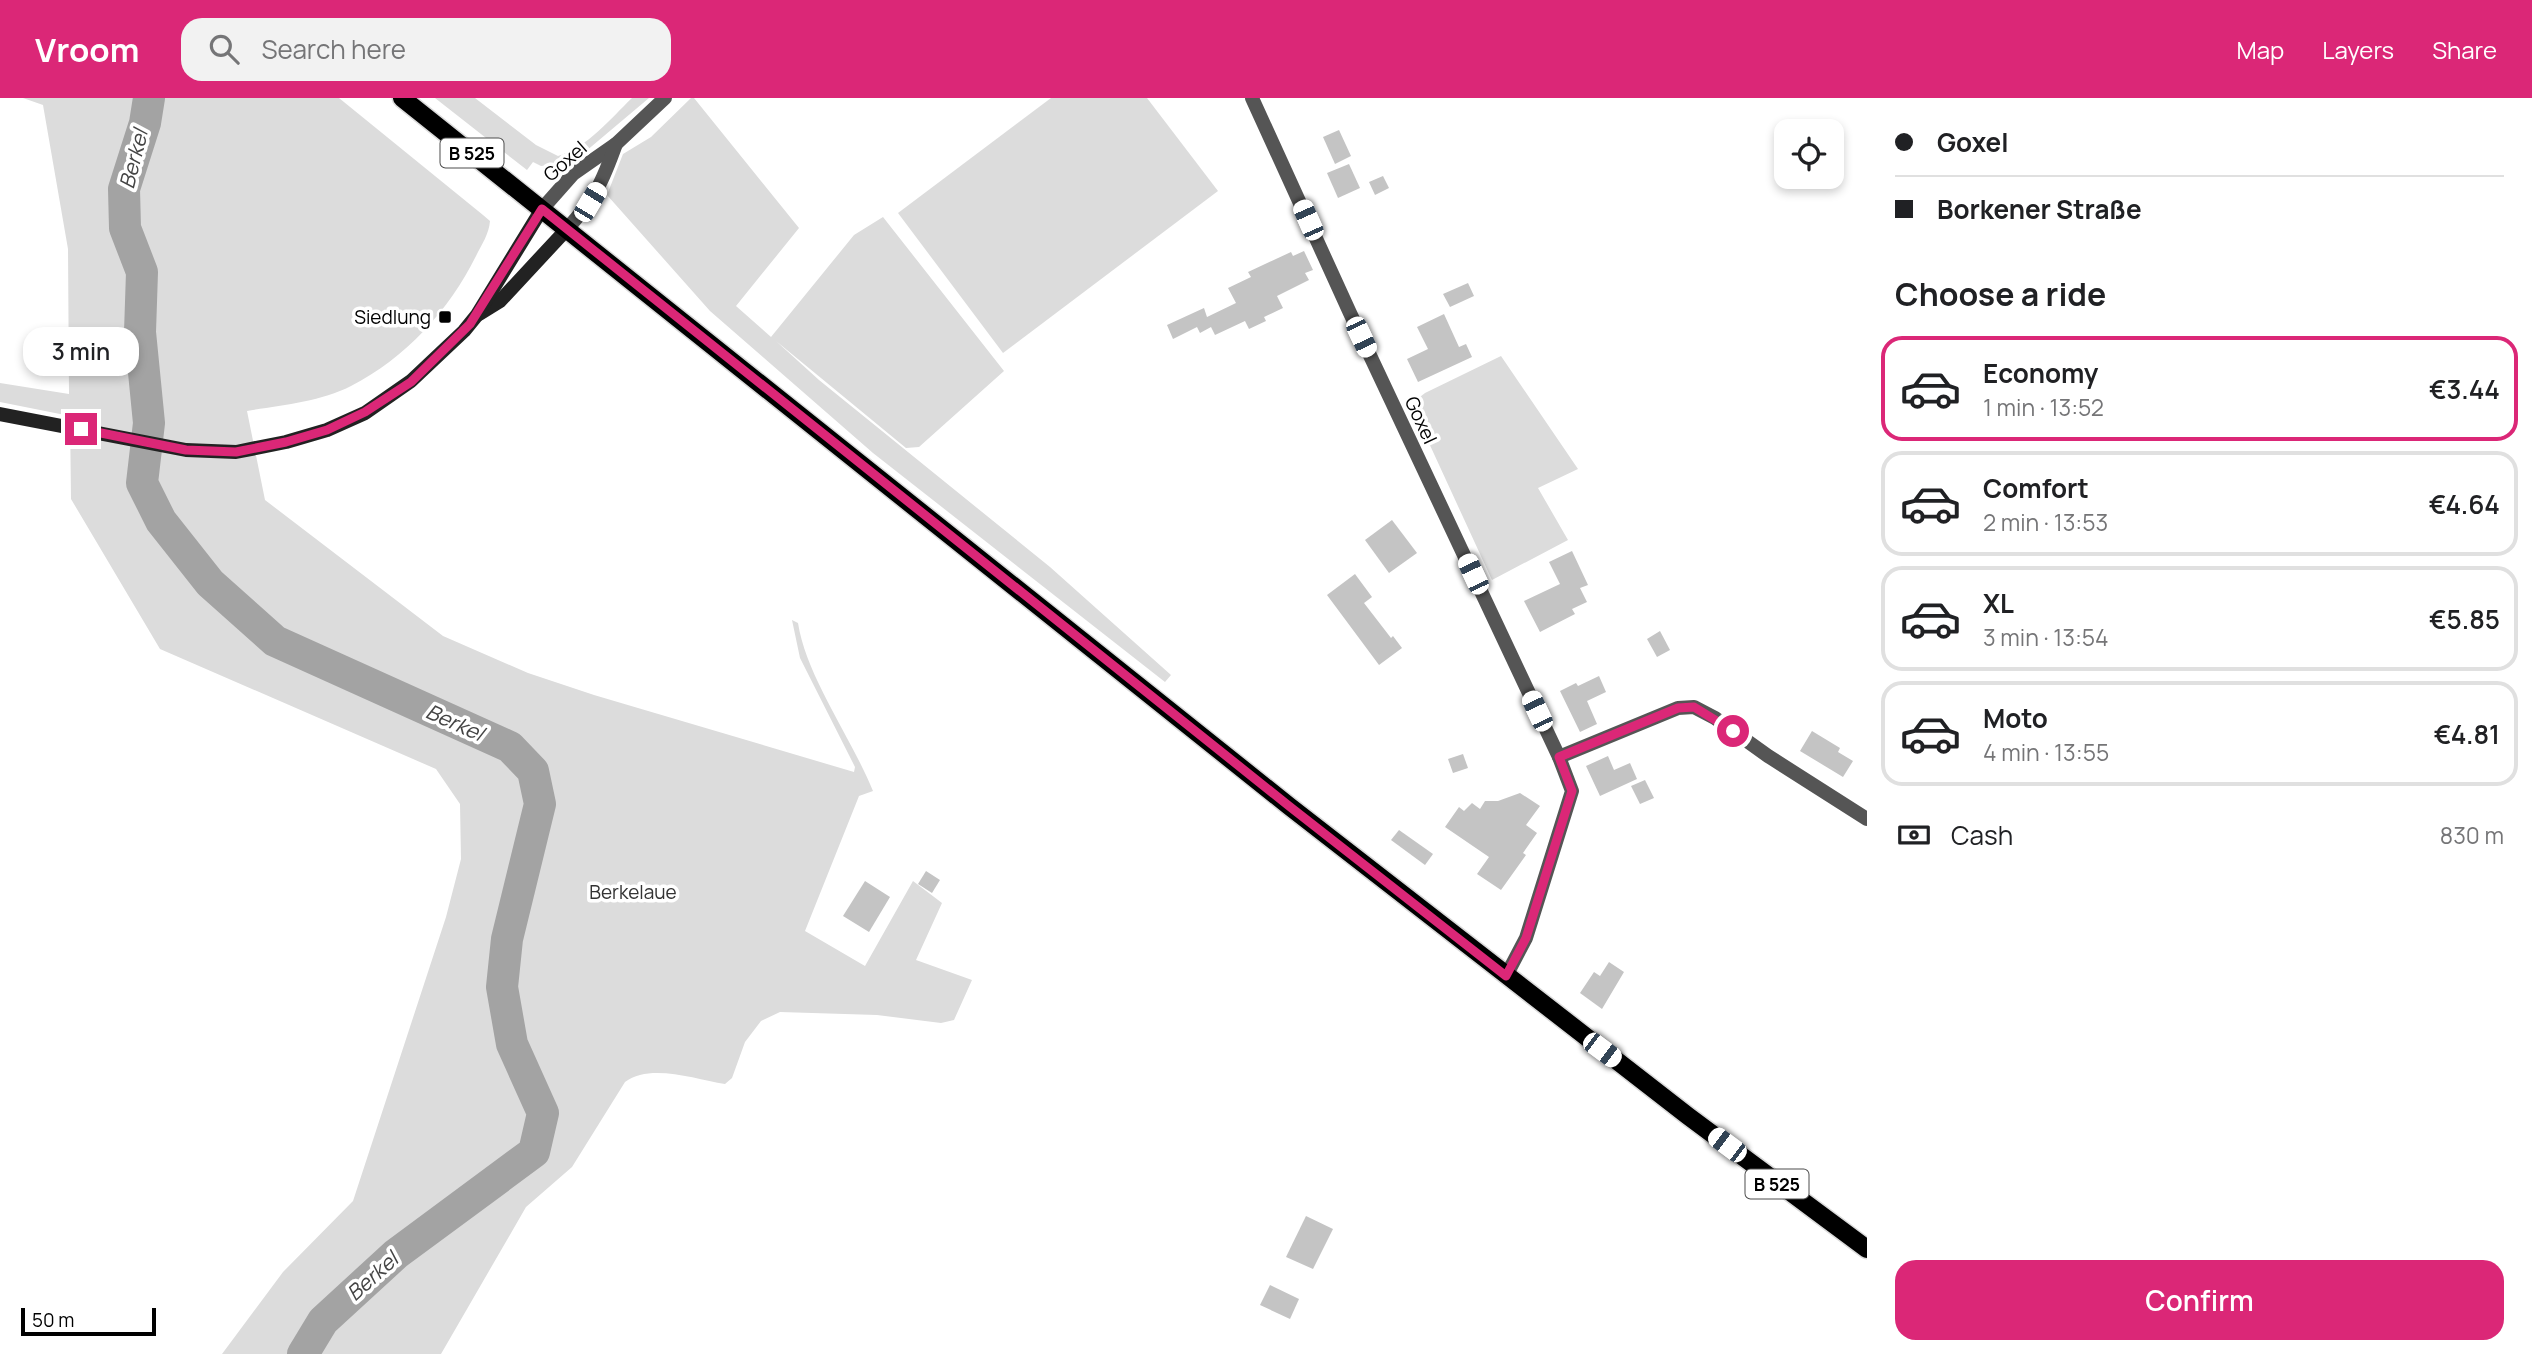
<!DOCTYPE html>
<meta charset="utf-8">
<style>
body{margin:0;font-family:Manrope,sans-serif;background:#f2f2f2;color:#202124;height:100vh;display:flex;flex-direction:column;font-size:26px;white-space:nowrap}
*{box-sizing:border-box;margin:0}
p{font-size:23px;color:#757577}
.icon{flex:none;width:38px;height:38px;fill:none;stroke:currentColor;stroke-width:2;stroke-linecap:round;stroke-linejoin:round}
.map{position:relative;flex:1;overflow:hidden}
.panel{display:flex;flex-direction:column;background:#fff;width:665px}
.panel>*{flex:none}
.top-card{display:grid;align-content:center;height:154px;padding:0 28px;background:#fff}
.buttons{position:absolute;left:1774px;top:21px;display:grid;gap:14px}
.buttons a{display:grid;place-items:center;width:70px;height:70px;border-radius:14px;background:#fff;box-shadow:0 4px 10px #0003;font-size:35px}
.scale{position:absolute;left:21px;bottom:18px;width:135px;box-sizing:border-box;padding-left:7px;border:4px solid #000;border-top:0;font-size:19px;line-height:24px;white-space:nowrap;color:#000;-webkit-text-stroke:5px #fff;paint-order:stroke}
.end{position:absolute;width:32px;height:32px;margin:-16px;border:9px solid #db2777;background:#fff;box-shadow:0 0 0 4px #fff}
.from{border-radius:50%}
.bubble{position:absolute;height:49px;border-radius:21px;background:#fff;box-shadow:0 4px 10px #0003;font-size:23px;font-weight:600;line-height:49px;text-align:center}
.car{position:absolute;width:21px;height:42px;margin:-21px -10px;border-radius:9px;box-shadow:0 0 5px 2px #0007;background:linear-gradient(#fff 24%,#345 0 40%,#fff 0 76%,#345 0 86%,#fff 0)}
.top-card b{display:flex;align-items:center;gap:24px;height:66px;font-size:26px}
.top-card b+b{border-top:2px solid #e0e0e0}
.top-card i{width:18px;height:18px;background:#202124}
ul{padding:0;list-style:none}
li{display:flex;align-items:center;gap:21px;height:105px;margin:0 14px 10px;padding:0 14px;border:4px solid #e0e0e0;border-radius:21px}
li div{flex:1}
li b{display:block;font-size:26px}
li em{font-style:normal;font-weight:600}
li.on{border-color:#db2777}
li>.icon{width:63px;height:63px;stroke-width:1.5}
h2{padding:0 28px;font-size:32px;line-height:84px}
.pay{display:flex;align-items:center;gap:18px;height:77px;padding:0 28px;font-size:26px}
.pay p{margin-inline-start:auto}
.cta{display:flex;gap:14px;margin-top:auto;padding:14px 28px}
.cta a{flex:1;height:80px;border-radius:21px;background:#db2777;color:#fff;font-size:28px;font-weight:600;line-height:80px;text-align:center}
header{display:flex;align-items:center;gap:42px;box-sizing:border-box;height:98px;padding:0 35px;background:#db2777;color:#fff}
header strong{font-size:33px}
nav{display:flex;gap:38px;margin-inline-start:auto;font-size:24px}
.search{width:490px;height:63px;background:#f2f2f2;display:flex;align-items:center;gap:18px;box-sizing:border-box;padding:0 24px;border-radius:21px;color:#757577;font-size:26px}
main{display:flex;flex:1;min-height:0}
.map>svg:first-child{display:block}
</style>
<header>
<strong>Vroom</strong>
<div class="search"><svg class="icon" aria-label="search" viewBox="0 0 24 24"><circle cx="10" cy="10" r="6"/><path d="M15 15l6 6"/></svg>Search here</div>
<nav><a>Map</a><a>Layers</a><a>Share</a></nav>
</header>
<main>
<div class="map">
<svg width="1867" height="1256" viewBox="0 0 1867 1256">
<rect width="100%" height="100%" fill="#fff"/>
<!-- green -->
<g fill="#dcdcdc">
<path d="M23 0H339L483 117 490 123C489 136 482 146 476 158 449 212 406 260 351 288 320 304 281 307 247 313L265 402 443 538 528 575 594 597 854 674 855 669 800 560 792 522 798 525C806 578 852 641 873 693L859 698 805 833 865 868 913 783 942 805 916 862 972 882 954 922 941 925 877 917 780 914 761 923 745 944 732 980 725 986C695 981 650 965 625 984L572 1069 526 1109 441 1256H222L283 1174 353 1103 446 819 461 761 460 706 436 671 160 551 71 401 70 318 0 304V285L69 296 68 151 43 7Z"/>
<path d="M435 0H475L536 47 558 58C587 50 611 20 632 0H649L560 75 550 67 541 68 533 64 527 72Z"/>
<polygon points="691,0 694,0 799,130 736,208 771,239 854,137 883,119 1004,273 919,349 906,350 776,243 819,282 1050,469 1171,577 1165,584 873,355 710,213 607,97 623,56 651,39"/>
<polygon points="1051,0 1147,0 1218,93 1003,255 898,115"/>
<polygon points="1501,258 1578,371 1538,390 1568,442 1492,482 1411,306 1425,295"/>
</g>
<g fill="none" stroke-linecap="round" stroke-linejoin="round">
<!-- river -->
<polyline stroke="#a3a3a3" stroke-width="32" points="149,0 145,25 124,91 125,130 142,174 140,234 149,325 142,385 161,423 210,485 275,543 510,649 533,673 540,706 507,841 502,889 512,946 543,1015 534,1054 396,1156 323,1223 303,1256"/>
</g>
<!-- building -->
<g fill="#c4c4c4">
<polygon points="1339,32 1351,58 1335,66 1323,39"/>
<polygon points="1349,66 1360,90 1338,100 1327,75"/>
<polygon points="1383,78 1389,90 1375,97 1369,84"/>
<polygon points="1304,153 1313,172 1305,175 1309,182 1277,198 1283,210 1264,219 1266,223 1249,231 1245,223 1215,237 1211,229 1200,235 1197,229 1173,241 1167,227 1204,210 1207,219 1236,205 1228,190 1251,179 1248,174 1291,154 1293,158"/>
<polygon points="1468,185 1474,198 1450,209 1443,196"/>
<polygon points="1444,216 1459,249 1466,246 1472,259 1418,284 1407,261 1428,251 1417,229"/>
<polygon points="1392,422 1417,455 1389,475 1365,442"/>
<polygon points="1572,453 1588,487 1580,490 1587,504 1572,511 1575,516 1540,534 1524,503 1560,486 1549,464"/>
<polygon points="1355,476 1372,499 1364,505 1391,540 1393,538 1402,550 1379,567 1327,497"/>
<polygon points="1660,533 1670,552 1657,559 1647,541"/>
<polygon points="1599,578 1606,594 1587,603 1597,626 1580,634 1560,593 1576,585 1578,588"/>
<polygon points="1812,633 1840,650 1838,654 1853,663 1843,679 1800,653"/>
<polygon points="1463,656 1468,670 1453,675 1448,661"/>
<polygon points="1608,658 1614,672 1630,665 1637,681 1600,698 1586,668"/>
<polygon points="1645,682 1654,700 1640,706 1631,688"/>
<polygon points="1520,695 1540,708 1526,727 1537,735 1523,755 1526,757 1501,792 1477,776 1489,759 1445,729 1459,709 1464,713 1472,705 1480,711 1485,703 1498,703"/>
<polygon points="1399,732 1433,756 1425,767 1391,742"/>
<polygon points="926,773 940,782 932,795 918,786"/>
<polygon points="865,783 890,799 869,834 843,818"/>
<polygon points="1609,864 1624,874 1602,911 1580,895 1594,874 1600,878"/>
<polygon points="1306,1118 1333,1131 1313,1171 1286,1159"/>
<polygon points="1270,1187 1299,1201 1290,1221 1260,1207"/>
</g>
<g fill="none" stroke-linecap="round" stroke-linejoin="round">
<defs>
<polyline id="primary" points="402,0 1289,708 1688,1018 1867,1151"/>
</defs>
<!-- primary casing -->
<use href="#primary" stroke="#dbdbdb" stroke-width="21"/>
<!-- street -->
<g stroke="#555" stroke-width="14">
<polyline points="1252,0 1350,215 1559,659 1678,610 1694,609 1715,620 1768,658 1867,721"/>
<polyline points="542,111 573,76 616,46 665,0"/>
<path d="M567 131C595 100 602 85 616 46"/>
<polyline points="1506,878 1526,840 1572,693 1559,659"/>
</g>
<!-- secondary -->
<g stroke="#222" stroke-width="14">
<polyline points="479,216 500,203 567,131"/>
<polyline points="0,316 186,352 236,354 286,344 327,332 365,315 411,283 464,233 477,217 542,111"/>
</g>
<!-- primary -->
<use href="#primary" stroke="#000" stroke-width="18"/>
</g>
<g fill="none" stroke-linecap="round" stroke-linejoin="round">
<!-- route -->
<polyline stroke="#db2777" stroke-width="9" points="81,331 186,352 236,354 286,344 327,332 365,314 411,284 470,226 542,111 1289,708 1506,878 1526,840 1572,693 1559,659 1678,610 1694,609 1733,633"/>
</g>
<!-- markers -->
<rect fill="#000" stroke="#fff" stroke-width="2.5" x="438" y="212" width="14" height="14" rx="3.5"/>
<g text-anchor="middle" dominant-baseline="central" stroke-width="7" stroke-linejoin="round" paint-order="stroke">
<!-- shield labels -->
<g fill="#fff" stroke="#4c4c4c" stroke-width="2">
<rect x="440.5" y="40.5" width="63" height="29" rx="5"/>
<rect x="1745.5" y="1071.5" width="63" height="29" rx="5"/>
</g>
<g font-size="18" font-weight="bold" fill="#000">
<text x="472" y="55">B 525</text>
<text x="1777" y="1086">B 525</text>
</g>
<!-- street labels -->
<g font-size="19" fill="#000" stroke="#fff">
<text transform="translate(565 63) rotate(-41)">Goxel</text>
<text transform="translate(1421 322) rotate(65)">Goxel</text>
</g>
<!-- poi labels -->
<g font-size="19" fill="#000" stroke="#fff" text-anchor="end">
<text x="431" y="219">Siedlung</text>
</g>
<!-- park labels -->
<g font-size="19" fill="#333" stroke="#fff">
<text x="633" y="794">Berkelaue</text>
</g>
<!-- water labels -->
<g font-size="21" font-style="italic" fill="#444" stroke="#fff">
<text transform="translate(133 61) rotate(-76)">Berkel</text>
<text transform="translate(455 624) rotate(24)">Berkel</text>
<text transform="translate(372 1178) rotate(-42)">Berkel</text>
</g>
</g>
</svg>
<div class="buttons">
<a><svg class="icon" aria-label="locate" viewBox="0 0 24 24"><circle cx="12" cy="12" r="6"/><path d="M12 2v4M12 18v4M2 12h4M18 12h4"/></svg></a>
</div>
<div class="scale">50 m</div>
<i class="end from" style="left:1733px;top:633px"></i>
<i class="end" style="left:81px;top:331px"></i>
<div class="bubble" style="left:23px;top:229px;width:116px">3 min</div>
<i class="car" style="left:590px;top:104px;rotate:31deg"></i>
<i class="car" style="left:1308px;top:122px;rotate:336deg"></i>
<i class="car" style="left:1361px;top:239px;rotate:155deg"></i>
<i class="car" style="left:1473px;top:476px;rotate:335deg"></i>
<i class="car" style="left:1537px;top:613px;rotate:335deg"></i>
<i class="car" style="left:1602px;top:952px;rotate:127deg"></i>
<i class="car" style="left:1727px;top:1047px;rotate:307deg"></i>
</div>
<section class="panel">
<div class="top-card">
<b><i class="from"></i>Goxel</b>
<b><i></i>Borkener Straße</b>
</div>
<h2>Choose a ride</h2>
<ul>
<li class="on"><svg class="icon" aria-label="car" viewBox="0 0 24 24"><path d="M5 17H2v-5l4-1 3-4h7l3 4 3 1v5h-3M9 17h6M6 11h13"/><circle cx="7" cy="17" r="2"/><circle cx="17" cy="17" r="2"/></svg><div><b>Economy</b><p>1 min · 13:52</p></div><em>€3.44</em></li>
<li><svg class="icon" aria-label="car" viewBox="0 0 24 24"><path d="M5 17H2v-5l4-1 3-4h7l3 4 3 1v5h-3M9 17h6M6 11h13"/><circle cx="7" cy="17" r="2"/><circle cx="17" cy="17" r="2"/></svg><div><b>Comfort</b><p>2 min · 13:53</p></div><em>€4.64</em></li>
<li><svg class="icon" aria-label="car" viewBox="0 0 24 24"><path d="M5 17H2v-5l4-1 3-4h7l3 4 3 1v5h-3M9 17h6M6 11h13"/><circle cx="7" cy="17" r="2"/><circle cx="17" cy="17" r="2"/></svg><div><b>XL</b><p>3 min · 13:54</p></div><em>€5.85</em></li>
<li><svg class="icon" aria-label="car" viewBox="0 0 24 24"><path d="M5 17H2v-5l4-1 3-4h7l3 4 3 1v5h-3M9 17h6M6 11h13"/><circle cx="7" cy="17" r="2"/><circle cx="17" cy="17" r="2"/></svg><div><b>Moto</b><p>4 min · 13:55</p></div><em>€4.81</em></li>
</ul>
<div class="pay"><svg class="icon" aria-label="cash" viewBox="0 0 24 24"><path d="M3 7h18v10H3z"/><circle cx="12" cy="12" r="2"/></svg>Cash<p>830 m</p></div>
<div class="cta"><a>Confirm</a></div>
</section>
</main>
